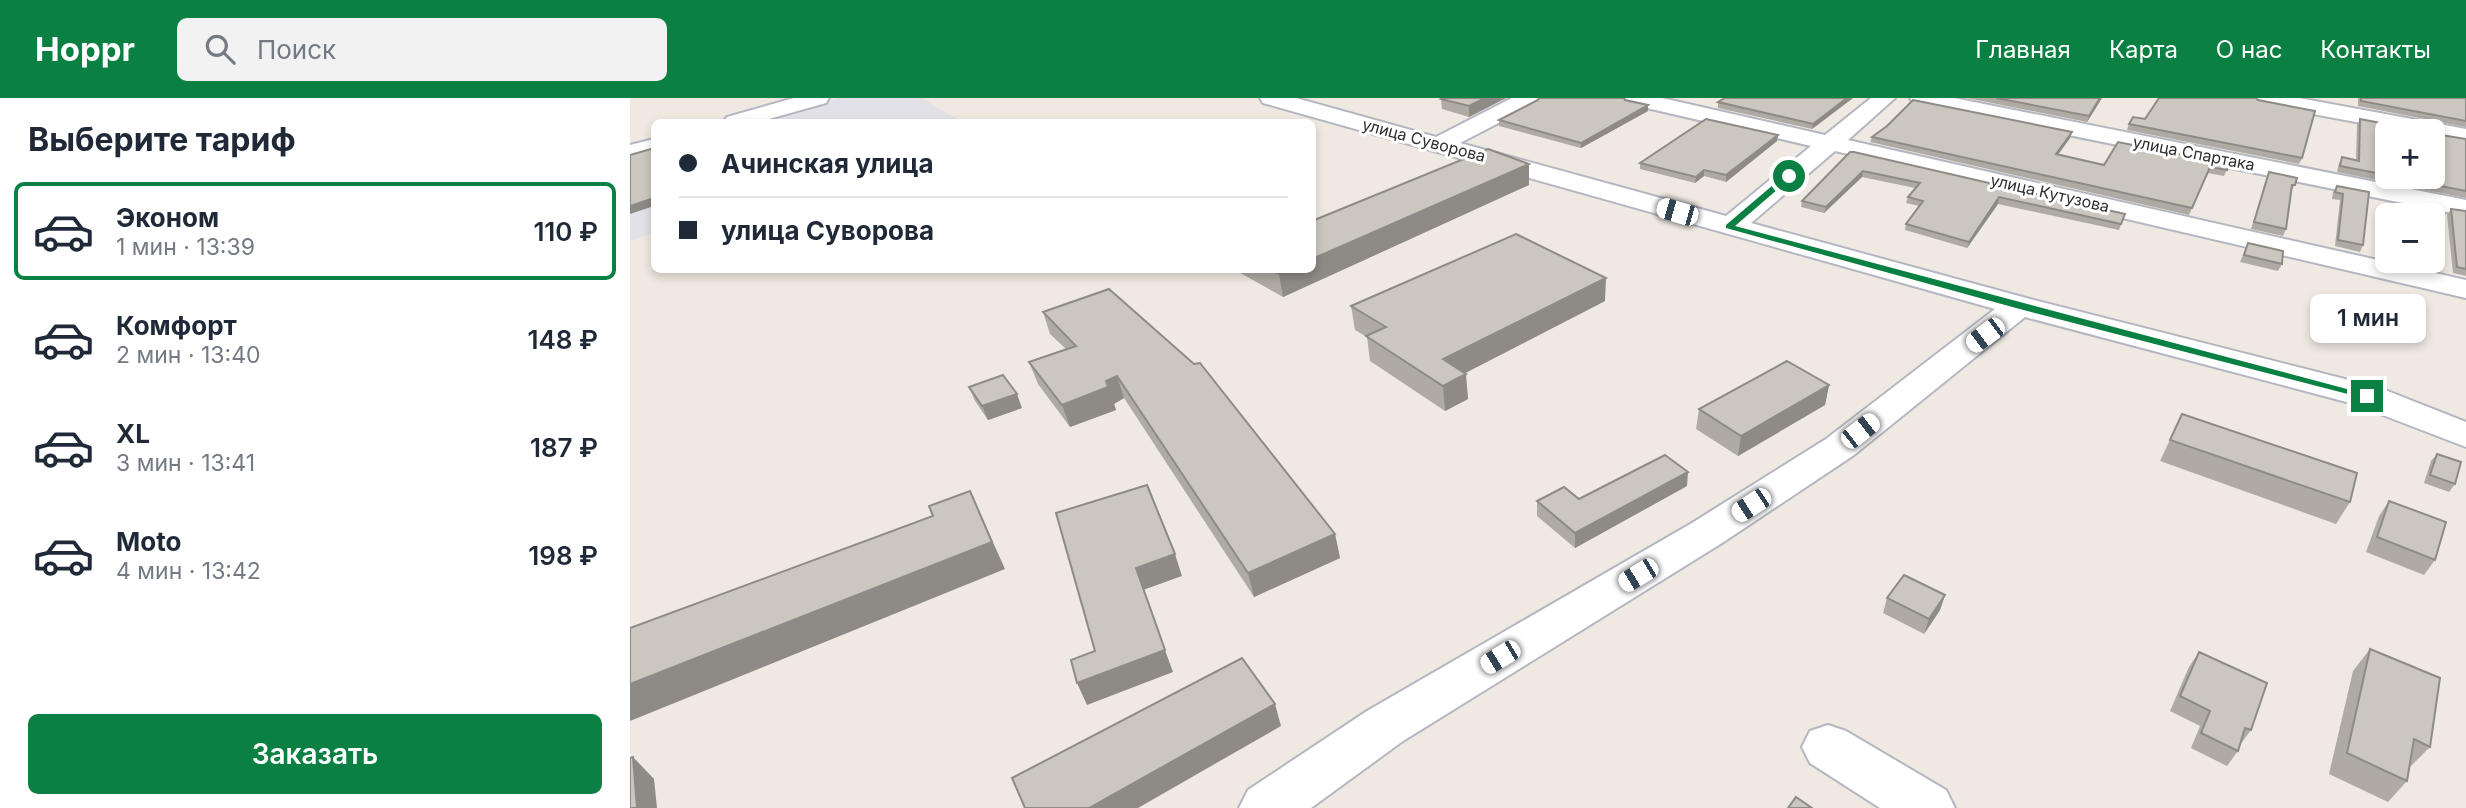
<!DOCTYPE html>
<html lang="ru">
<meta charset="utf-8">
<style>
body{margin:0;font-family:Inter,sans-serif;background:#f2f2f3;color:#1f2937;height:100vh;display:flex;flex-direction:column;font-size:26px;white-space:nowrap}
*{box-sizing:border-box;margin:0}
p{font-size:23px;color:#747a83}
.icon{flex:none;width:38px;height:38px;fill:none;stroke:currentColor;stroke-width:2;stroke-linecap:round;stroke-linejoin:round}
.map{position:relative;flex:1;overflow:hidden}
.details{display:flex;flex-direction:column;background:#fff;width:630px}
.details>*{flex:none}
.top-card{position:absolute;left:21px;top:21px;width:665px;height:154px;border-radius:10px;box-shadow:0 4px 10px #0003;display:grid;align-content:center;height:154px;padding:0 28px;background:#fff}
.fabs{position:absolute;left:1745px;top:21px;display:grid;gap:14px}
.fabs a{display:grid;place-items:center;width:70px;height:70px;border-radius:10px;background:#fff;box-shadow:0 4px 10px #0003;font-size:35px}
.end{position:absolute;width:32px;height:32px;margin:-16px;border:9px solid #0b8043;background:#fff;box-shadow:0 0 0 4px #fff}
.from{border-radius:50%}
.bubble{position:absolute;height:49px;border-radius:10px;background:#fff;box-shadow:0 4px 10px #0003;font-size:23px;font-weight:600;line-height:49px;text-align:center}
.car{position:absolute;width:21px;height:42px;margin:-21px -10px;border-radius:9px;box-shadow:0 0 5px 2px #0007;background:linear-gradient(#fff 24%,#345 0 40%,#fff 0 76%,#345 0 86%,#fff 0)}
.top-card b{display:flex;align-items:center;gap:24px;height:66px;font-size:26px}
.top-card b+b{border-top:2px solid #e0e1e3}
.top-card i{width:18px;height:18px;background:#1f2937}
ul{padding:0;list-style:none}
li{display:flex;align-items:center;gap:21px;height:98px;margin:0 14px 10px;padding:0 14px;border:4px solid transparent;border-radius:10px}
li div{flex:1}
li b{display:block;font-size:26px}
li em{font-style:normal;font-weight:600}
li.selected{border-color:#0b8043}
li>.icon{width:63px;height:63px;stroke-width:1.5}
h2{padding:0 28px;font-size:32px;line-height:84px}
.primary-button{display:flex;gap:14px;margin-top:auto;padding:14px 28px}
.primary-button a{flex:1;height:80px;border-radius:10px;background:#0b8043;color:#fff;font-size:28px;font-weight:600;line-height:80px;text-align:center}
header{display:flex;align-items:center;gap:42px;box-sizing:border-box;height:98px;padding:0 35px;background:#0b8043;color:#fff}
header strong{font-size:33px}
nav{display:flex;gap:38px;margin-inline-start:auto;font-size:24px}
.search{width:490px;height:63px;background:#f2f2f3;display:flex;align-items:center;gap:18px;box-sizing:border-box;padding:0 24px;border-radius:10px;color:#747a83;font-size:26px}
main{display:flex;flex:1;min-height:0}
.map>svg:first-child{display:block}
</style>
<header>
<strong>Hoppr</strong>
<div class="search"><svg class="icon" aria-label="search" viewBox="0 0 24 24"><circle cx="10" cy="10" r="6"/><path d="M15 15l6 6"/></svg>Поиск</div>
<nav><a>Главная</a><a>Карта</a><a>О нас</a><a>Контакты</a></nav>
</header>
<main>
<section class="details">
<h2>Выберите тариф</h2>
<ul>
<li class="selected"><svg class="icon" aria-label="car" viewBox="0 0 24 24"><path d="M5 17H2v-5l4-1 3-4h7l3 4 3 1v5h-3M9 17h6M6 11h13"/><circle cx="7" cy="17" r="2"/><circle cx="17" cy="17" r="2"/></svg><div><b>Эконом</b><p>1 мин · 13:39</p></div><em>110 ₽</em></li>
<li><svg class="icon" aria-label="car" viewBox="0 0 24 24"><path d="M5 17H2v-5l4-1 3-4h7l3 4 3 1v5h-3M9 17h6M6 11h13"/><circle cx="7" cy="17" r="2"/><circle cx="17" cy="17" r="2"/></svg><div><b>Комфорт</b><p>2 мин · 13:40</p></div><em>148 ₽</em></li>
<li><svg class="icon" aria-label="car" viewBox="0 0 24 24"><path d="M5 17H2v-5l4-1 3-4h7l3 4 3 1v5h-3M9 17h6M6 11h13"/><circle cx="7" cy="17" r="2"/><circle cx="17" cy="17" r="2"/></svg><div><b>XL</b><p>3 мин · 13:41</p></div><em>187 ₽</em></li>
<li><svg class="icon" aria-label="car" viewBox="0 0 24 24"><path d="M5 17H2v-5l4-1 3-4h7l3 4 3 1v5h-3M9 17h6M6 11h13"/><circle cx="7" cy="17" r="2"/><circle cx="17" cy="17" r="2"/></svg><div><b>Moto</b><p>4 мин · 13:42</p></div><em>198 ₽</em></li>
</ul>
<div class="primary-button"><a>Заказать</a></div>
</section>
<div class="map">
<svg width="1836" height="710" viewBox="0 0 1836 710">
<rect width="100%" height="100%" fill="#efe9e1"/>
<!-- industrial -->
<g fill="#e3e1e8">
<polygon points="209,0 292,0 332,24 125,24"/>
<polygon points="24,54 24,135 0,143 0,61"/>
</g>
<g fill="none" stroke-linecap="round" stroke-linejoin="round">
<defs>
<g id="minor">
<polygon points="164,0 199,0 196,5 128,24 93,24 97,19"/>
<polygon points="630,0 666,0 806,39 882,0 910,0 907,5 830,45 1096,118 1181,48 995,5 992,0 1032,0 1195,37 1241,0 1265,0 1218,42 1836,182 1836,200 1205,53 1121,125 1400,201 1750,290 1836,324 1836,349 1724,306 1395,219 1224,357 1092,445 773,643 681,710 609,710 618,692 737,613 1062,425 1196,341 1365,211 633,5"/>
<polygon points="1280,0 1324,0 1836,102 1836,118 1291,7 1283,5"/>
<polygon points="1623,0 1669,0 1836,31 1836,45 1802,39 1802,33 1774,33 1634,7 1626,5"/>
<polygon points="24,41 24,55 0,62 0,47"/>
<polygon points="1198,627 1216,633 1316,692 1325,710 1250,710 1180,665 1172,649 1180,633"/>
</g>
</defs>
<!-- minor casing -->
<use href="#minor" stroke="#b4b7c1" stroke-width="4"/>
<!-- minor -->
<use href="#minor" fill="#fff" fill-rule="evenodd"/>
</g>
<!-- wall -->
<g fill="#afaba4" fill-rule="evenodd">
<polygon points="813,0 876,0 839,19 812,11 811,1"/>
<polygon points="1095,0 1223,0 1182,31 1088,10 1088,4"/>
<polygon points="1337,0 1472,0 1457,24"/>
<polygon points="1728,0 1836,0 1836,29 1728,8"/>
<polygon points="908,2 995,2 1018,13 951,50 869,28 869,22"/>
<polygon points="1515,21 1672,60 1669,66 1497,32 1499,26"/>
<path d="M1730 21 1836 41V100L1707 74 1709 65 1712 59 1726 62 1727 27ZM1757 33 1802 79H1757Z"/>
<polygon points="1148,37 1147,43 1096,84 1074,78 1065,85 1010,71 1010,65"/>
<polygon points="1242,39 1440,40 1428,57 1474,67 1599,66 1594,78 1578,75 1559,117 1240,44"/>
<polygon points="1220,54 1495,116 1489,132 1368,106 1337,150 1275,132 1276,126 1289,108 1276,105 1278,99 1285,90 1232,79 1194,115 1171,109 1172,103"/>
<polygon points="899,66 899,87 653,199 605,172 682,172"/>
<polygon points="1639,74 1665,87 1661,93 1656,131 1653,138 1621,131"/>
<polygon points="1707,88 1739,94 1733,147 1730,154 1705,148 1710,102 1702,101 1703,94"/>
<polygon points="1821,111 1836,113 1836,178 1823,175 1817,117"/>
<polygon points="1618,145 1652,166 1648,173 1610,164"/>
<polygon points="975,203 835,275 838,301 815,313 740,263 737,239 725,232 721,208"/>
<polygon points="413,214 705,436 710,460 624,499 494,300 484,306 486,312 440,329 408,286 399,264 436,251 420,236"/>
<polygon points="1199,287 1195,307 1108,358 1066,331 1069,311"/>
<polygon points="339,289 392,310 358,322 345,303"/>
<polygon points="1552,316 1720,404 1706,426 1530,363"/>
<polygon points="1807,356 1825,386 1819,394 1794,385 1801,363"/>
<polygon points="1057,388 945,450 907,418 907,403 949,401"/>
<polygon points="1759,403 1805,462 1794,477 1736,454 1749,418"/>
<polygon points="1315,497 1310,512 1294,536 1253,515 1257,500"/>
<polygon points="1740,551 1800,649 1779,670 1777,683 1758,704 1699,676 1723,573"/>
<polygon points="1569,554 1621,632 1610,647 1609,647 1608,653 1597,668 1561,650 1570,628 1540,613 1559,569"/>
</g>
<!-- shaded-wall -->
<g fill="#8e8b86">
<polygon points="855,0 876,0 839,19 839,8"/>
<polygon points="1217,0 1223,0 1182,31 1183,26"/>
<polygon points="1470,0 1472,0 1457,24 1459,18"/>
<polygon points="1018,7 1018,13 951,50 951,45"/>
<polygon points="1442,34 1440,40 1424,62 1426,56"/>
<polygon points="1148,37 1147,43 1096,84 1096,77"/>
<polygon points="899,66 899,87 653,199 649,176 658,172 682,172 682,161"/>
<polygon points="1074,72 1074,78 1065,85 1066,79"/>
<polygon points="1233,73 1232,79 1194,115 1196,109"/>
<polygon points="1369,99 1368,106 1337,150 1339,144"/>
<polygon points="24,100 24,108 0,116 0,108"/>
<polygon points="976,180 975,203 814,286 813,261"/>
<polygon points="836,276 838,301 815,313 813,288"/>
<polygon points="487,278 494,300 484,306 486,312 440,329 432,307"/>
<polygon points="1199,287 1195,307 1108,358 1111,338"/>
<polygon points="387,296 392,310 358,322 352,308"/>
<polygon points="1058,374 1057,388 945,450 945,435"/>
<polygon points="340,393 375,471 0,623 0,586 362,444"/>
<polygon points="705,436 710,460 624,499 618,475"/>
<polygon points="545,456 552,478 513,492 543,574 457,607 447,585 535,552 506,470"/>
<polygon points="1315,497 1310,512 1294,536 1299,521"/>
<polygon points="645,606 651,628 508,710 459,710"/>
<polygon points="3,659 24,681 27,710 7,710"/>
</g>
<!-- building -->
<g fill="#cbc7bf" stroke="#8e8b86" stroke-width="2">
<polygon points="813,0 855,0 839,8 811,1"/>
<polygon points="909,0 994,0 995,2 1018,7 951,45 869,22 908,2"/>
<polygon points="1095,0 1217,0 1183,26 1088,4"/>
<polygon points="1366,0 1470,0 1459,18"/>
<polygon points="1529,0 1626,0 1628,2 1685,13 1672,60 1499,26 1503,19 1515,21"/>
<polygon points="1731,0 1836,0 1836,23 1731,3"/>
<polygon points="1283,2 1442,34 1426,56 1474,67 1488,44 1599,66 1597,72 1580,69 1562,110 1242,39 1257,28"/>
<polygon points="1076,21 1148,37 1096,77 1074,72 1066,79 1010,65"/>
<polygon points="1730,21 1777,30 1803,30 1805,36 1836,41 1836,93 1765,79 1802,79 1802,33 1757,33 1757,77 1710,68 1712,59 1729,63"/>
<polygon points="120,22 125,24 112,24"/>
<polygon points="24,50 24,100 0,108 0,57"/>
<polygon points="858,51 899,66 682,161 682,123"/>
<polygon points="1220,54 1224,54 1495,116 1491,126 1369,99 1339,144 1276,126 1293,103 1278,99 1290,85 1233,73 1196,109 1172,103"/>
<polygon points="1639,74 1667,80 1665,87 1662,87 1656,131 1624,124"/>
<polygon points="1707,88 1739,94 1733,147 1708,142 1713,96 1705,94"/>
<polygon points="1821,111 1836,113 1836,171 1827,169"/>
<polygon points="886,136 976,180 813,261 836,276 813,288 736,238 756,229 721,208"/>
<polygon points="1618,145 1653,153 1652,166 1614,157"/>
<polygon points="641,172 658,172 649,176"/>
<polygon points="479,191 564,266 570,265 705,436 618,475 487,278 476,283 478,289 432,307 399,264 446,248 413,214"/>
<polygon points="1157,263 1199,287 1111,338 1069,311"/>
<polygon points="373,277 387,296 352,308 339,289"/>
<polygon points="1552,316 1727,375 1720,404 1540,342"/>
<polygon points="1807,356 1831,364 1825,386 1800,377"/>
<polygon points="1035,357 1058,374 945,435 907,403 934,389 949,401"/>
<polygon points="517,387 545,456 506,470 535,552 447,585 441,562 465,553 426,415"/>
<polygon points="340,393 362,444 0,586 0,530 303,418 299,408"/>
<polygon points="1759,403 1816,424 1805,462 1747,439"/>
<polygon points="1274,477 1315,497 1299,521 1257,500"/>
<polygon points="1740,551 1810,580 1800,649 1784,641 1777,683 1717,655"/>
<polygon points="1569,554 1637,585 1621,632 1615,630 1608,653 1571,635 1580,613 1550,598"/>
<polygon points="612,560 645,606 459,710 395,710 382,680"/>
<polygon points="3,659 7,710 0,710 0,660"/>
<polygon points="1166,699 1182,710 1158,710"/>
</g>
<!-- route -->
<polygon fill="#0b8043" points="1156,76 1163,78 1105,128 1743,298 1737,301 1386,210 1096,130 1096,127"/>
<g text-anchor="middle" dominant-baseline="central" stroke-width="6" stroke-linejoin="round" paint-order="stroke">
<!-- far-street labels -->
<g font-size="16" fill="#2e2e2e" stroke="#fff">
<text transform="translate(794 42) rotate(15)">улица Суворова</text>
<text transform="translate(1564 55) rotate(11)">улица Спартака</text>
<text transform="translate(1420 95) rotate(13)">улица Кутузова</text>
</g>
</g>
</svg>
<div class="fabs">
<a>+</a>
<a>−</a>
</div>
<i class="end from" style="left:1159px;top:78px"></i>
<i class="end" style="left:1737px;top:298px"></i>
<div class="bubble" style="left:1680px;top:196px;width:116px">1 мин</div>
<i class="car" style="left:1047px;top:114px;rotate:286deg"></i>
<i class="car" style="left:1355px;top:237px;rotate:233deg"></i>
<i class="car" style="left:1230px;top:333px;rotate:52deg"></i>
<i class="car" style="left:1121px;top:407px;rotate:237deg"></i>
<i class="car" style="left:1008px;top:477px;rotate:239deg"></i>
<i class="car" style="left:870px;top:559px;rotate:239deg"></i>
<div class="top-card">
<b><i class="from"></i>Ачинская улица</b>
<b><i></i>улица Суворова</b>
</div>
</div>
</main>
